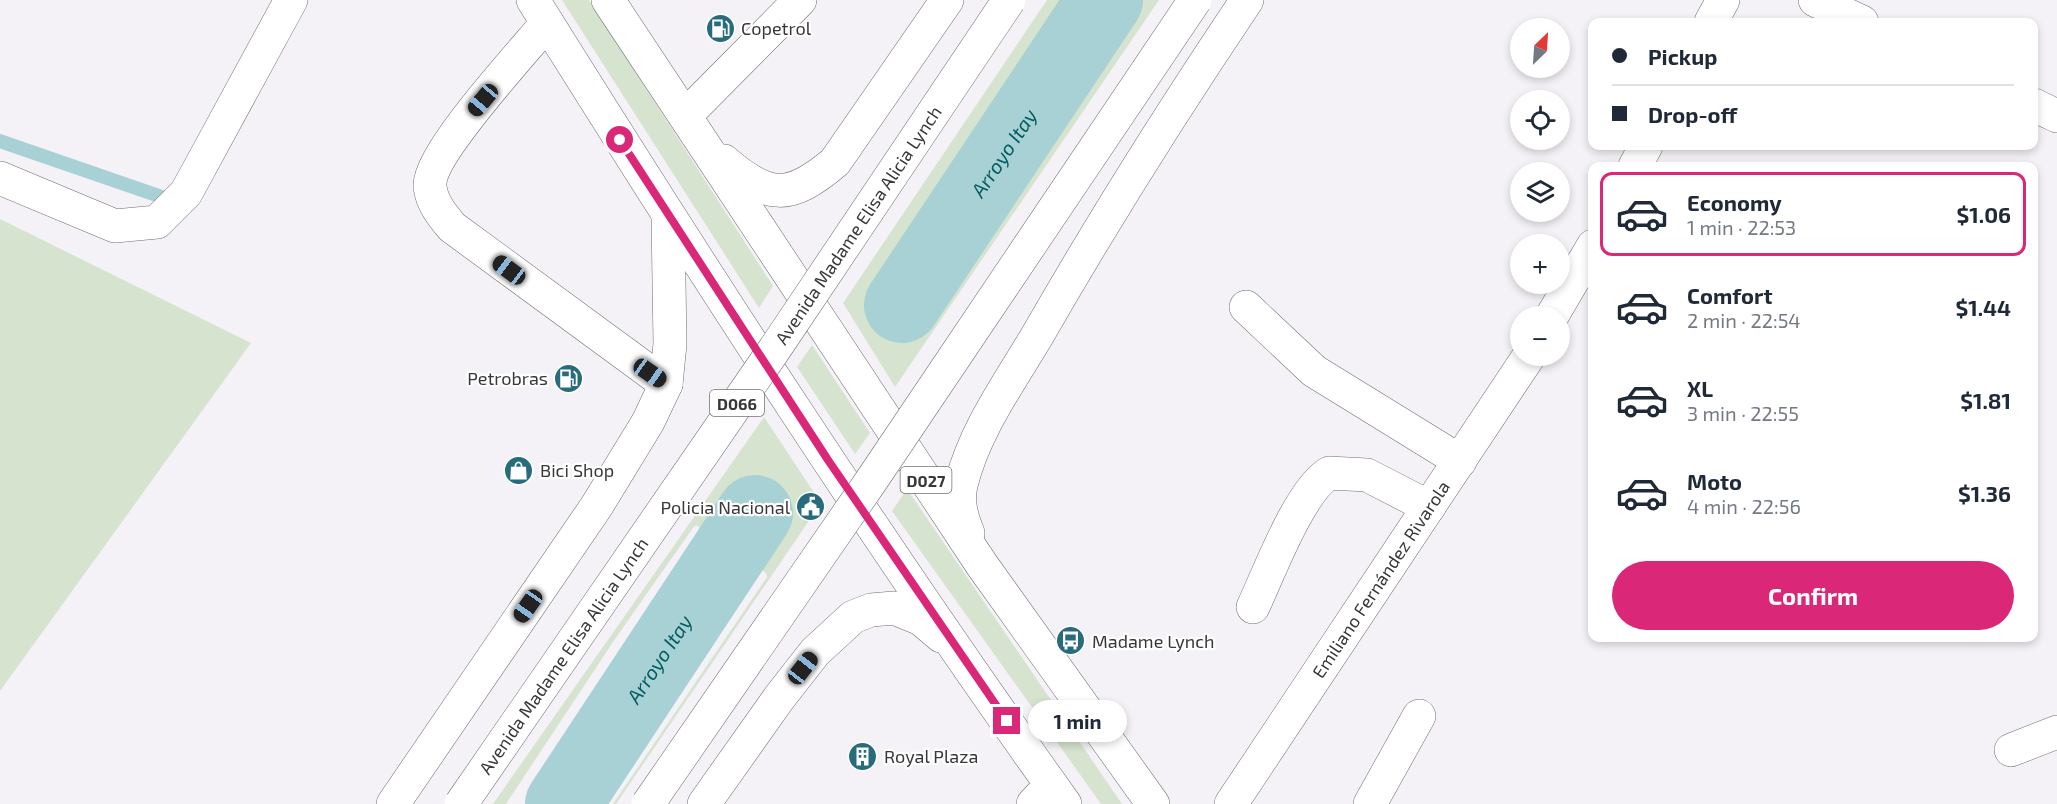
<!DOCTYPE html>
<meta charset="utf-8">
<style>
body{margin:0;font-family:"Exo 2",sans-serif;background:#f6f6f7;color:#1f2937;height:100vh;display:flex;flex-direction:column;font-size:22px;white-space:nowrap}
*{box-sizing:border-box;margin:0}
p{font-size:20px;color:#747a83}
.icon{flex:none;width:33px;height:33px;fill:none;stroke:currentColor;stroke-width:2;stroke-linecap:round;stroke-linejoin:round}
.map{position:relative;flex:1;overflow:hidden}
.details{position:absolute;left:1588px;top:162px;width:450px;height:480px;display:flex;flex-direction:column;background:#fff;border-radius:12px;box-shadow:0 3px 9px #0003}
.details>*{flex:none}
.hud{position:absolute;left:1588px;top:18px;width:450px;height:132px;border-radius:12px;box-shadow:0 3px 9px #0003;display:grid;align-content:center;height:132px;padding:0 24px;background:#fff}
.needle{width:39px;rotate:25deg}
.buttons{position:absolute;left:1510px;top:18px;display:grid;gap:12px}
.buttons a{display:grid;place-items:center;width:60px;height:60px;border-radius:50%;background:#fff;box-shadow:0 3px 9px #0003;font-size:30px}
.end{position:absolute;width:27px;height:27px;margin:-14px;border:8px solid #db2777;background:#fff;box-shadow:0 0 0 3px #fff}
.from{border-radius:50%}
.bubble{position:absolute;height:42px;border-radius:21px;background:#fff;box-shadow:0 3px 9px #0003;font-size:20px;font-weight:700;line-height:42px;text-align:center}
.car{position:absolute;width:18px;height:36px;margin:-18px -9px;border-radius:8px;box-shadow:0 0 4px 2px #0007;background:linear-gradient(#222 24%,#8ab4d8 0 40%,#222 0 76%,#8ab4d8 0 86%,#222 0)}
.hud b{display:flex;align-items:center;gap:21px;height:57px;font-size:22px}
.hud b+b{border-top:2px solid #e0e1e3}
.hud i{width:15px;height:15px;background:#1f2937}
ul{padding:10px 0 0;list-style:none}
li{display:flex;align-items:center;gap:18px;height:84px;margin:0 12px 9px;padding:0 12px;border:3px solid transparent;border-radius:12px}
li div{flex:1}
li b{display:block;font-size:22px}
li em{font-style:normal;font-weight:700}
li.current{border-color:#db2777}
li>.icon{width:54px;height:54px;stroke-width:1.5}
.primary-button{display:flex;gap:12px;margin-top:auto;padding:12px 24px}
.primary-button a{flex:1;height:69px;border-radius:36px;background:#db2777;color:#fff;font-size:24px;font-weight:700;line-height:69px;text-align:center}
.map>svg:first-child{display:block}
</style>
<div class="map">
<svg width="2057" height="804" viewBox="0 0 2057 804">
<rect width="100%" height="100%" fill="#f5f2f7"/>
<!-- green -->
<g fill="#d6e3cf">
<polygon points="562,0 589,0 773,286 759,308"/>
<polygon points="1047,0 1068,0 917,223 958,275 1140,0 1159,0 895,387 843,303"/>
<polygon points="0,219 251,343 0,691"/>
<polygon points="812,345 870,433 855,454 797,367"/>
<polygon points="764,417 821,503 616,804 613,804 695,525 613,642 506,804 493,804"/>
<polygon points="907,489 1122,804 1101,804 892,511"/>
</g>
<!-- pier -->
<g fill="#f5f2f7">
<polygon points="1069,0 1140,0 962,270 958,271 919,221"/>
<polygon points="696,525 766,573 767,577 613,804 510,804 606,653"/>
</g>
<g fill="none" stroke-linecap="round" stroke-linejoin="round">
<!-- stream -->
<polyline stroke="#a7d1d4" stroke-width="14" points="0,141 162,197"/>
<!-- river -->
<g stroke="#a7d1d4" stroke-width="76">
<path id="s1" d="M902 305 1105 0"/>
<path id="s2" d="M563 804 755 513"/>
</g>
<defs>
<g id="minor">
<polyline points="1815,0 1862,22"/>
<polyline points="1711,22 1723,0"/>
<path d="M547 23C524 51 427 155 430 187 432 203 442 215 452 227L666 384"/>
<polyline points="2034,105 2057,116"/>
<polyline points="686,115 800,0"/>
<polyline points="1635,166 1646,146"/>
<polyline points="0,178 115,226 157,222 186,193 291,0"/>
<polyline points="1246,307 1314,371 1460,461"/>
<polyline points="1552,316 1593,246"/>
<path d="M1253 607C1269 573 1299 492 1329 473L1367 475 1429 507"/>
<polyline points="2011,750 2057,732"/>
<polyline points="1033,804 1051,785"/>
<path id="s3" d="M1231 804 1529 356"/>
<polyline points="1370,804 1419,716"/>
</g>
<g id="highway">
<path d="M533 0C703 272 878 543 1065 804"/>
<polyline points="608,0 982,565 1153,804"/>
<path d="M724 161C769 200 790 200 835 162L947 0"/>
<path d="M968 533C962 518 957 503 961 485 974 431 1009 383 1037 336 1103 221 1173 110 1247 0"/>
<polyline points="393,804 596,507 648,422 666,384 670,344 668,218"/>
<polyline points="704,804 779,698 815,652 853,617 871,610 894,608 921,619 941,636"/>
</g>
</defs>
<!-- minor casing -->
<use href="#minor" stroke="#706d72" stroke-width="34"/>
<!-- highway casing -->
<use href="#highway" stroke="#706d72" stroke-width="34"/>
<!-- minor -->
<use href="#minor" stroke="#fff" stroke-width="33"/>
<!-- highway -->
<use href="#highway" stroke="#fff" stroke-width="33"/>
<defs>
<g id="highway-bridge">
<path id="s4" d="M461 804 774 350 1009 0"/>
<polyline points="648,804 871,481 1195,0"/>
</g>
</defs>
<!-- highway-bridge casing -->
<use href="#highway-bridge" stroke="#706d72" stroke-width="34" stroke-linecap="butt"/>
<!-- highway-bridge -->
<use href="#highway-bridge" stroke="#fff" stroke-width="33"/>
</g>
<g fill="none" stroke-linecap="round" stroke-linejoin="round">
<!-- route -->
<polyline stroke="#db2777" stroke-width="8" points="620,140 828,460 1007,721"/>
</g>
<!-- icons -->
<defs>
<symbol id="fuel-disc" viewBox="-11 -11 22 22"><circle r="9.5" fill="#276c7c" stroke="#fff"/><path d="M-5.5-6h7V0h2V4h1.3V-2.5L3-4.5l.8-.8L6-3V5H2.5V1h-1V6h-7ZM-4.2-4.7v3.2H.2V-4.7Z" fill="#fff"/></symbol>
<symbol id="shop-disc" viewBox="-11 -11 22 22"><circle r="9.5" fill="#276c7c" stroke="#fff"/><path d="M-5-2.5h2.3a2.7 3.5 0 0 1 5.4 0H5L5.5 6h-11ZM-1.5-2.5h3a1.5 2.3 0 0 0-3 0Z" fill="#fff"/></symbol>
<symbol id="civic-disc" viewBox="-11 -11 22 22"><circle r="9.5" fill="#276c7c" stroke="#fff"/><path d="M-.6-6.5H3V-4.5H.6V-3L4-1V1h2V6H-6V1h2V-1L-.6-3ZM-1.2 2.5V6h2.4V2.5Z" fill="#fff"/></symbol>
<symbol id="bus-disc" viewBox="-11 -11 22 22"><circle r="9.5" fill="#276c7c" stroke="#fff"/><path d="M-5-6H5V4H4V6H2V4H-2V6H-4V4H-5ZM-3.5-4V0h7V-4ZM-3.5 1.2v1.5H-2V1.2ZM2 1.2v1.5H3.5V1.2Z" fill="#fff"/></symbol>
<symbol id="building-disc" viewBox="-11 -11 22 22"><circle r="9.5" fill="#276c7c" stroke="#fff"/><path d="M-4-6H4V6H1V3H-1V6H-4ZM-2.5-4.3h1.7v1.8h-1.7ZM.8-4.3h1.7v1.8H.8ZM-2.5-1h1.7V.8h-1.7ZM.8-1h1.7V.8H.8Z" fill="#fff"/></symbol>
</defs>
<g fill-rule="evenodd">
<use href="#fuel-disc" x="704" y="12" width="33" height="33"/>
<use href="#fuel-disc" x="552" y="362" width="33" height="33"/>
<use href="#shop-disc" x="502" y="454" width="33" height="33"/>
<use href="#civic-disc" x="794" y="490" width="33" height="33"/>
<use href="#bus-disc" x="1054" y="624" width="33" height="33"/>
<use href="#building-disc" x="846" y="740" width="33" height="33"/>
</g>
<g text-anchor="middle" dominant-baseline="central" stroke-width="4.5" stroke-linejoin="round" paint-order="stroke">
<!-- shield labels -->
<g fill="#fff" stroke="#747374" stroke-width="1.5">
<rect x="710" y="390" width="54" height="26" rx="4.5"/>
<rect x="900.5" y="467" width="51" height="26" rx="4.5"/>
</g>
<g font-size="16" font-weight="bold" fill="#383739">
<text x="737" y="403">D066</text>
<text x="926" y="480">D027</text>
</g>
<!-- poi labels -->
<g font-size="18" fill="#383739" stroke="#fff" text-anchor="start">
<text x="741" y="28">Copetrol</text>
<text x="548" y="378" text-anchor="end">Petrobras</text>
<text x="540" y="470">Bici Shop</text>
<text x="790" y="507" text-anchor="end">Policia Nacional</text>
<text x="1092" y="641">Madame Lynch</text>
<text x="884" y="756">Royal Plaza</text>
</g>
<!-- street labels -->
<g font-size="18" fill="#383739" stroke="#fff">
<text stroke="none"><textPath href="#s4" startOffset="702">Avenida Madame Elisa Alicia Lynch</textPath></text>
<text stroke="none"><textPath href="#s3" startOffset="270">Emiliano Fernández Rivarola</textPath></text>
<text stroke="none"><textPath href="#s4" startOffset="180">Avenida Madame Elisa Alicia Lynch</textPath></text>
</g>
<!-- water labels -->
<g font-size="20" font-style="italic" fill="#035e63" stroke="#fff">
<text stroke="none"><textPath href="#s1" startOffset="183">Arroyo Itay</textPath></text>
<text stroke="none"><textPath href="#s2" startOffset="174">Arroyo Itay</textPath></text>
</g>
</g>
</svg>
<div class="buttons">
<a><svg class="needle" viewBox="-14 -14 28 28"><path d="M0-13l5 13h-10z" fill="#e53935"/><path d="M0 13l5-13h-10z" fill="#747a83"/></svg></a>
<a><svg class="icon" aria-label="locate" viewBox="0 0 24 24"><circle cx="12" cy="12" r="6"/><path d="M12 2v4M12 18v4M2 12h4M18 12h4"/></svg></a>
<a><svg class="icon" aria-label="layers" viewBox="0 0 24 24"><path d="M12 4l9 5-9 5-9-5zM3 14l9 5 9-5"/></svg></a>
<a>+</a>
<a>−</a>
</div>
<i class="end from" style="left:620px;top:140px"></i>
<i class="end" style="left:1007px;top:721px"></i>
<div class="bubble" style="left:1028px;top:700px;width:99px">1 min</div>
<i class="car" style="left:483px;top:100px;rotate:220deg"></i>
<i class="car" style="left:509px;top:270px;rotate:307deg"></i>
<i class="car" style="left:650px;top:373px;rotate:125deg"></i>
<i class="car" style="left:528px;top:606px;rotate:215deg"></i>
<i class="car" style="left:803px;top:668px;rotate:38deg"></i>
<div class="hud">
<b><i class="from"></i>Pickup</b>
<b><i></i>Drop-off</b>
</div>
<section class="details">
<ul>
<li class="current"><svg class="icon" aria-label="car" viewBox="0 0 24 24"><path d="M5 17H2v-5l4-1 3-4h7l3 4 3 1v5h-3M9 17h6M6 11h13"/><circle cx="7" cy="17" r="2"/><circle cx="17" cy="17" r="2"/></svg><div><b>Economy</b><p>1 min · 22:53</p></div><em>$1.06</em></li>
<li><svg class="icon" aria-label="car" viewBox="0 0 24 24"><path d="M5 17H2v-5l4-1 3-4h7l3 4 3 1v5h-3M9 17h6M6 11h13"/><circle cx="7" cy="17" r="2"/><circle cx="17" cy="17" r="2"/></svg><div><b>Comfort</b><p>2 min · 22:54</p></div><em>$1.44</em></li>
<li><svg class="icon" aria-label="car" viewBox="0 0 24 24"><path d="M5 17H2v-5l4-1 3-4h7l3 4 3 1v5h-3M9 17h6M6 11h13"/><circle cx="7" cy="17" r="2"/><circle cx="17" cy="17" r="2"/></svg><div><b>XL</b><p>3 min · 22:55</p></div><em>$1.81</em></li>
<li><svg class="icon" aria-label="car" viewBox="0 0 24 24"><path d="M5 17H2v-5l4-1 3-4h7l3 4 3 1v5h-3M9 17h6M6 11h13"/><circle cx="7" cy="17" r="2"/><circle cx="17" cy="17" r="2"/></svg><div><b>Moto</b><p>4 min · 22:56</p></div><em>$1.36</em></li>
</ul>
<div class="primary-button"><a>Confirm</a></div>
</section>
</div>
